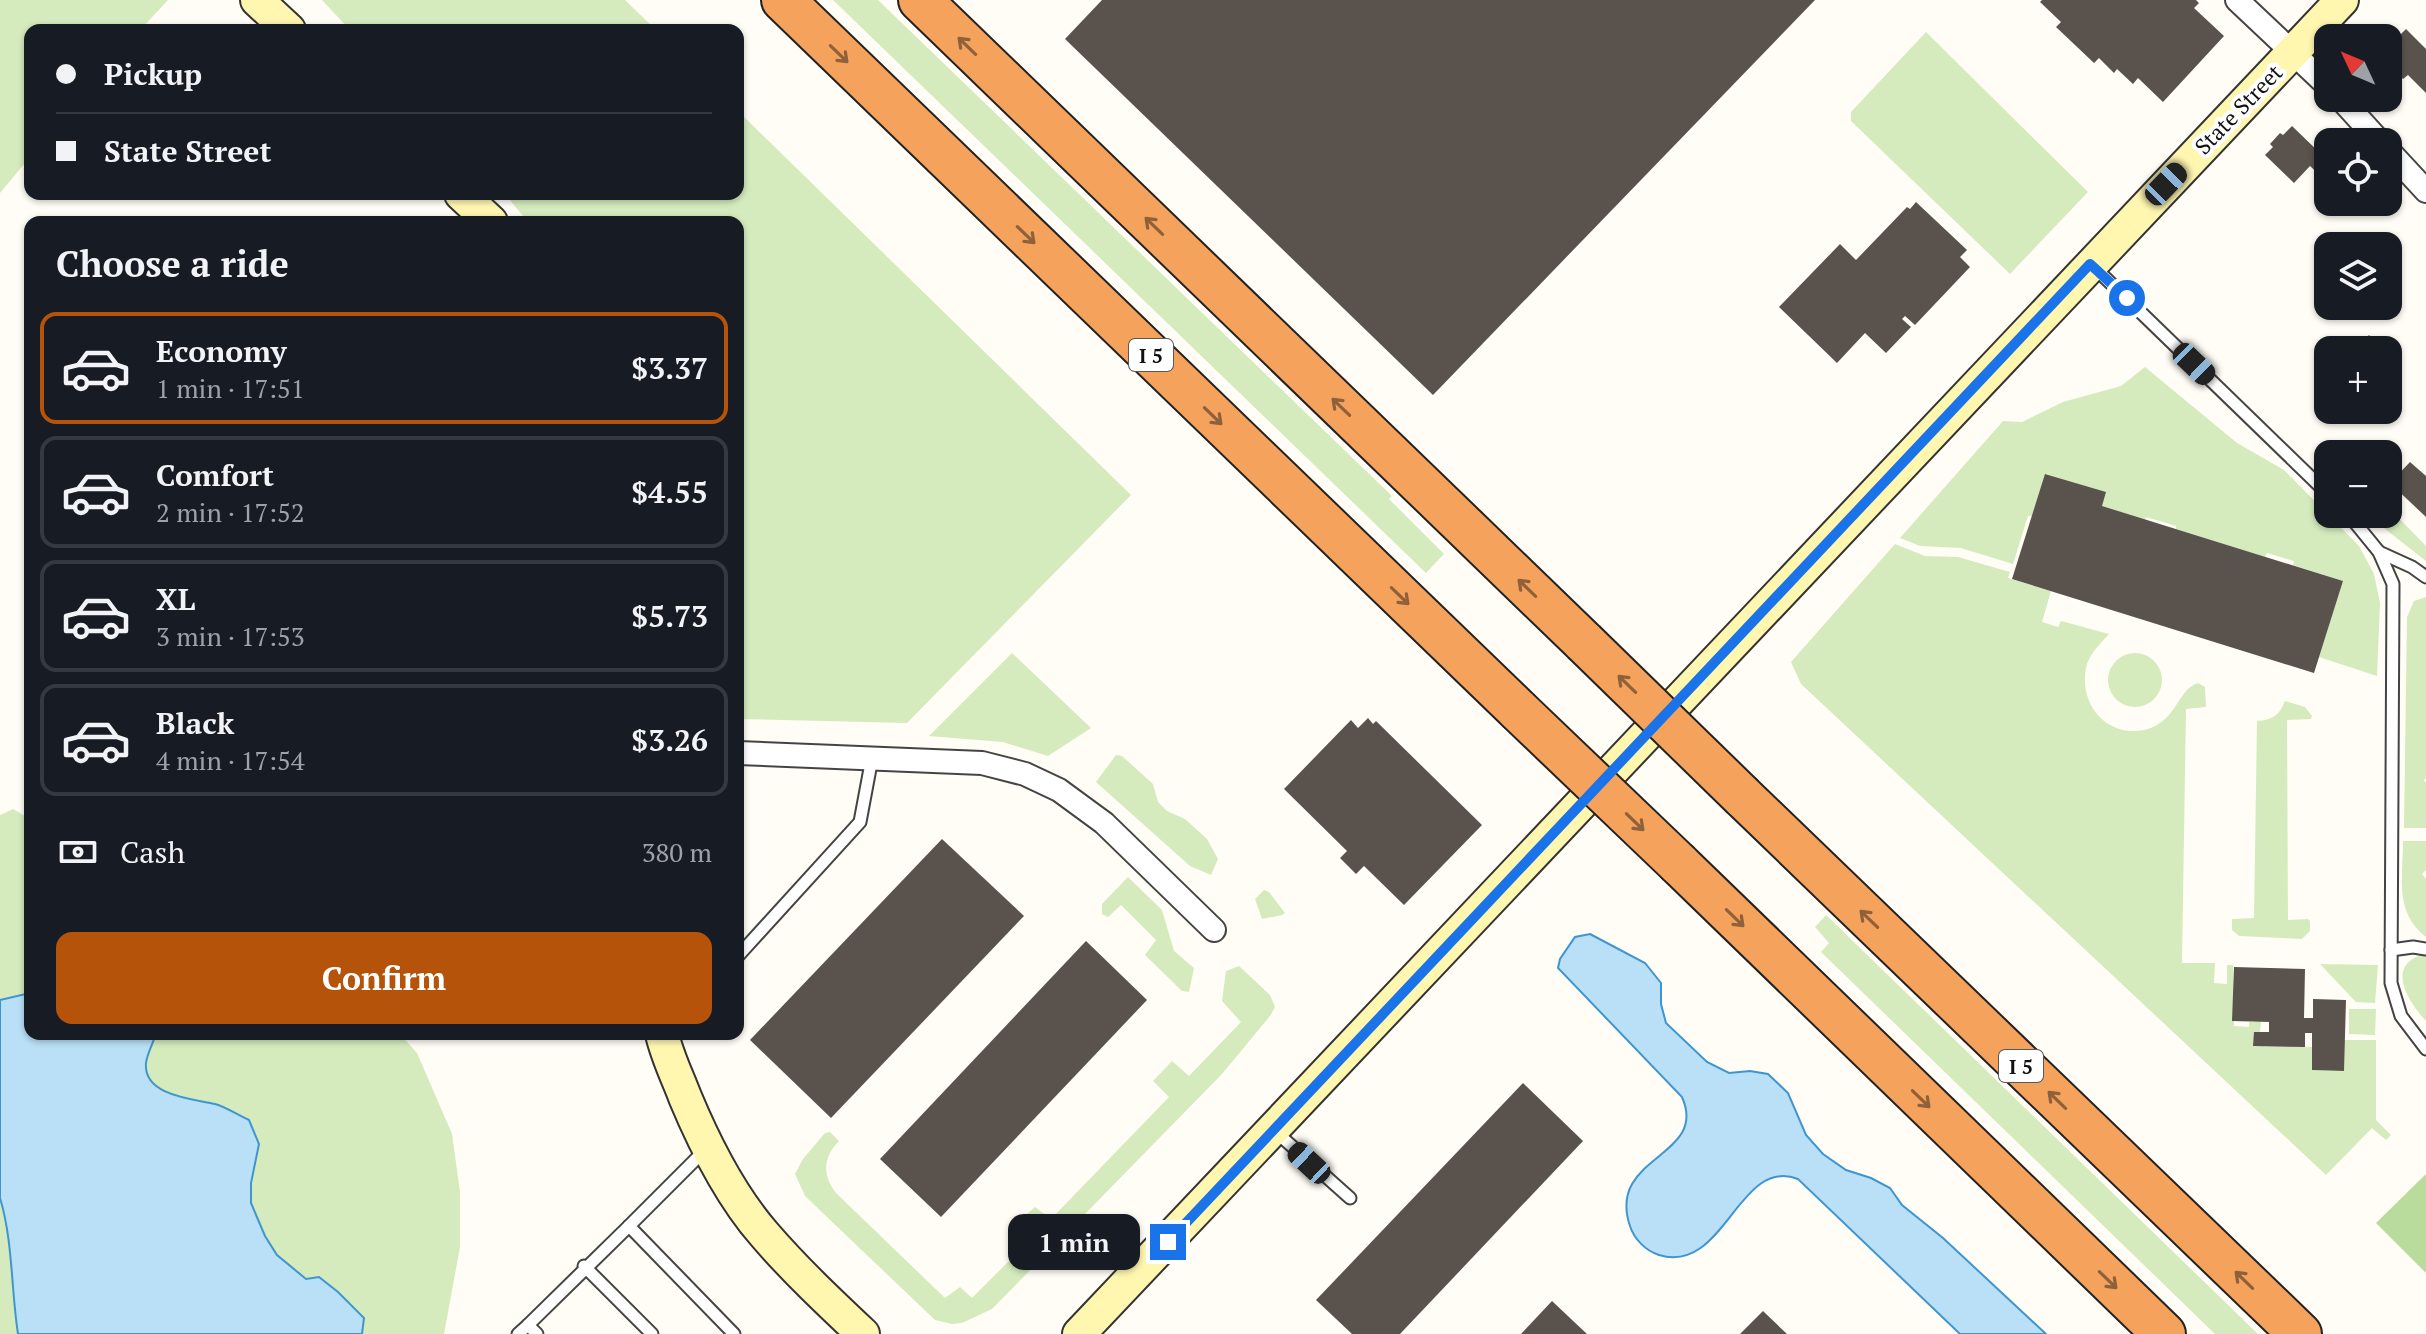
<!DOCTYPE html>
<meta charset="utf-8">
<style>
body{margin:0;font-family:"PT Serif",serif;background:#20242c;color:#f1f3f6;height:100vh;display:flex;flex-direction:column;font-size:30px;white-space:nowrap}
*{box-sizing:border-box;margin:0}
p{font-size:26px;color:#9ea1a6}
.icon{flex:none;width:44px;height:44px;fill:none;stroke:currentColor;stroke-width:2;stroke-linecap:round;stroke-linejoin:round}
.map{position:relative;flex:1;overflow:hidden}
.drawer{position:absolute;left:24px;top:216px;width:720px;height:824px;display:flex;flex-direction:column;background:#171b24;border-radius:16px;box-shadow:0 2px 6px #0004}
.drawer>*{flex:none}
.guide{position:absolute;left:24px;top:24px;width:720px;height:176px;border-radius:16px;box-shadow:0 2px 6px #0004;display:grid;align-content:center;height:176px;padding:0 32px;background:#171b24}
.needle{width:52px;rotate:314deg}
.controls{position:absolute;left:2314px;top:24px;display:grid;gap:16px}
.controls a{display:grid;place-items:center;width:88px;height:88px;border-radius:16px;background:#171b24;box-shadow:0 2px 6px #0004;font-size:40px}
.end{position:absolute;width:36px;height:36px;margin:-18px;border:10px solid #1a73e8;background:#fff;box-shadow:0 0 0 4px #fff}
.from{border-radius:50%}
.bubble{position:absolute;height:56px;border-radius:16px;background:#171b24;box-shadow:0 2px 6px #0004;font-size:26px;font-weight:800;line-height:56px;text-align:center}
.car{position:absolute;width:24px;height:48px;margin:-24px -12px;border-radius:10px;box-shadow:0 0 6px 2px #0007;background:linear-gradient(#222 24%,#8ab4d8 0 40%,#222 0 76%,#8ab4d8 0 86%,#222 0)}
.guide b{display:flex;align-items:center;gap:28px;height:76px;font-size:30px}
.guide b+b{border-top:2px solid #363941}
.guide i{width:20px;height:20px;background:#f1f3f6}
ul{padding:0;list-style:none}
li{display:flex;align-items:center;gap:24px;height:112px;margin:0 16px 12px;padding:0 16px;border:4px solid #363941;border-radius:16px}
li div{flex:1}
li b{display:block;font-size:30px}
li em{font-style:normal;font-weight:800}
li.active{border-color:#b45309}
li>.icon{width:72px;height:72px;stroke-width:1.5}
h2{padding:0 32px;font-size:36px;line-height:96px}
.pay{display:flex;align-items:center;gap:20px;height:88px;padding:0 32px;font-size:30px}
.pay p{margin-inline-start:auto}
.action{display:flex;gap:16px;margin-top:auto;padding:16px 32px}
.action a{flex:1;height:92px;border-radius:16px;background:#b45309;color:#fff;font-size:32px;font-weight:800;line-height:92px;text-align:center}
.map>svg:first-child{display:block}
</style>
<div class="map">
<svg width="2426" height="1334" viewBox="0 0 2426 1334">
<rect width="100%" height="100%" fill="#fffdf5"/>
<!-- green -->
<g fill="#d5ebbd">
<polygon points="0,0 168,0 140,30 30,30 30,157 0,193"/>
<polygon points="322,0 625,0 656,30 350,30"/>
<polygon points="833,0 878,0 1392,496 1389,499 1444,554 1426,573"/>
<polygon points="1926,32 2088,192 2010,274 1851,121 1851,112"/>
<polygon points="738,111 1131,495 907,723 738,719 738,222 528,222 505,194 738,194"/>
<polygon points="2145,367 2237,443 2284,470 2359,546 2374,574 2380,603 2377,676 2319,657 2343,581 2293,565 2294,561 2267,553 2265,557 2176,529 2176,526 2146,517 2145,520 2102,506 2105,492 2046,474 2032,516 2028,516 2013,564 1961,548 1920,546 1900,538 2003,421 2022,422 2063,402 2121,386"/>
<polygon points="2388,507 2426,546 2426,561 2366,514 2388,514"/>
<path d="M1895 544 1925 556 1958 557 2010 572 2008 578 2051 591 2042 622 2058 627 2061 621 2109 634C2101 643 2091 652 2087 664 2077 701 2104 738 2144 730 2177 723 2177 689 2198 683L2205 687 2206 707 2186 709 2182 963H2215L2214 983 2227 984V965H2233L2234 1026 2249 1027V1022H2261L2260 1032H2254V1046L2312 1047V1070L2343 1071 2344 1040H2376V1120L2391 1135 2386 1140 2372 1128 2326 1175 1801 684 1791 662Z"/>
<polygon points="2426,597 2426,778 2424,780 2426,783 2426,828 2404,828 2407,617 2414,601"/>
<polygon points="1012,653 1091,728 1048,756 1003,742 929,736"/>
<circle cx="2135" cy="680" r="27"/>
<path d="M2285 701 2305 707 2312 716 2311 719 2287 720 2288 920 2308 919 2310 921V931L2302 939 2239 936 2232 930V919L2254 918 2257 721C2272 720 2280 715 2285 701Z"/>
<polygon points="1116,755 1122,756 1153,784 1158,802 1167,811 1185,819 1207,839 1218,859 1211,875 1190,866 1096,782"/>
<polygon points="13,809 30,819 30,1034 400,1034 417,1053 452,1134 460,1192 460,1247 444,1334 0,1334 0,815"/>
<path d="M2403 841H2426V870L2422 874 2426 879V937C2394 912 2403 878 2403 841Z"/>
<polygon points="1128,877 1162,910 1174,951 1194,968 1189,992 1182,991 1145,955 1156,940 1121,905 1108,917 1102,914 1102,904"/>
<polygon points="1264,890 1269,892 1285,913 1282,915 1262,919 1255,899"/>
<polygon points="1826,915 2258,1334 2215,1334 1821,952 1829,943 1815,927"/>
<path d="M2419 956H2426V1021C2410 1004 2386 968 2419 956Z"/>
<polygon points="2320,964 2378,965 2375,1003 2356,1002"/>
<path d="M1239 966 1270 995 1275 1007 1270 1016 1222 1074 992 1309 962 1323 952 1324 935 1320 805 1196 795 1174 803 1159 825 1133 830 1132 839 1141C823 1157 822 1175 836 1193L945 1298 960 1287 972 1298 1035 1235 1020 1220 1035 1207 1051 1219 1169 1097 1153 1081 1172 1061 1189 1076 1241 1022 1222 1001 1226 971Z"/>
<polygon points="2349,1009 2376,1009 2375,1035 2349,1034"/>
</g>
<!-- forest -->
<polygon fill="#b9dc9c" points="2426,1174 2426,1273 2376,1223"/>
<!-- water -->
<g fill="#b9e0f7" stroke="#3f96cf" stroke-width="2">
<path d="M1590 934 1645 963 1661 983V1004L1666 1023 1707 1062 1729 1073 1750 1071 1768 1074 1788 1093 1806 1135 1823 1154 1846 1170 1871 1178 1890 1188 1902 1205 1943 1238 2046 1334H1960L1798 1179C1738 1156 1725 1275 1659 1255 1646 1251 1634 1239 1630 1226 1606 1155 1709 1158 1682 1097L1558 968 1560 959 1575 937Z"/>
<path d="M30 993V1034H156C153 1043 147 1054 146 1063 143 1096 194 1099 215 1104 226 1107 238 1115 249 1120L259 1144 251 1183V1203L265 1236 277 1255 306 1279 319 1277 338 1292 364 1318 362 1334H18C11 1289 13 1241 0 1198V1000Z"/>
</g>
<!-- building -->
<g fill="#5a524d">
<polygon points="1102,0 1815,0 1433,395 1065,39"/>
<polygon points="2042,0 2196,0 2199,3 2194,8 2224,36 2163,102 2138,78 2133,84 2117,69 2114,73 2099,58 2094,63 2056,27 2061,22 2040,2"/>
<polygon points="2406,29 2426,49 2426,93 2408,75 2403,79 2390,67 2395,61 2388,54 2388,47"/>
<polygon points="2292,126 2321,154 2326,148 2328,151 2328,175 2324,179 2310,166 2294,183 2265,155 2273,147 2270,144 2280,133 2283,135"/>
<polygon points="1916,202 1967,250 1960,257 1970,267 1915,325 1905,316 1902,319 1911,327 1886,353 1865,333 1837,363 1779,307 1840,244 1856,260 1907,207 1910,209"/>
<polygon points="2369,335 2384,350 2355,350"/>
<polygon points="2388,353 2401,365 2388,379"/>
<polygon points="2410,462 2426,476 2426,517 2390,483"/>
<polygon points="2045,474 2106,492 2102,506 2343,581 2314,673 2012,579"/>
<polygon points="1368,718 1373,724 1376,721 1482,825 1404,905 1364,866 1356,874 1340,858 1347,851 1284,789 1351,720 1358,728"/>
<polygon points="942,839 1024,916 831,1118 750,1040"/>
<polygon points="1086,941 1147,1000 941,1217 880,1159"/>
<polygon points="2234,967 2305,969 2304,1018 2313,1018 2313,999 2346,1000 2344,1071 2312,1070 2312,1033 2305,1033 2305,1047 2253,1046 2254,1032 2269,1032 2269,1022 2232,1021"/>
<polygon points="1523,1083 1583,1141 1400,1334 1352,1334 1316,1300"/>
<polygon points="1552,1301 1587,1334 1521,1334"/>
<polygon points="1763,1311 1787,1334 1740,1334"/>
</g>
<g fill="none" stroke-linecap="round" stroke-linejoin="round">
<defs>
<g id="lane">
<polyline points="2094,267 2328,494"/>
<polyline points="2348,514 2379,552 2393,584 2391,983 2401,1016 2426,1049"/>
<polyline points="2379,552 2412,567 2426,577"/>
<polyline points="2391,950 2413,947 2426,949"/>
<polyline points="738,956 860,822 872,758"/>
<polyline points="1276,1132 1350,1198"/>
<polyline points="706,1149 629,1226 734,1334"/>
<polyline points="584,1266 652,1334"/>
<polyline points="518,1334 528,1325"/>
<polyline points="537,1334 528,1325 629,1226"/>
</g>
<g id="street">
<polyline points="2237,0 2328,86"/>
<polyline points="2340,98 2380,142"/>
<polyline points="2388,150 2426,191"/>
<polyline points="738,753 982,763 1025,774 1059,790 1104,823 1214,930"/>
</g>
<g id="secondary">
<polyline points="257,0 289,30"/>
<polyline points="461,194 491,222"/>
<path d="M662 1034C667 1056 677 1076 685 1097 705 1145 730 1195 764 1234 795 1270 829 1302 863 1334"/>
<polyline points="1079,1334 2342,0"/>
</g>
<g id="highway">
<polyline points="783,0 1518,710"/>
<polyline points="920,0 1584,642"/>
<polyline points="1743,797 2300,1334"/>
<polyline points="1679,864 2164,1334"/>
</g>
</defs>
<!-- lane casing -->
<use href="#lane" stroke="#444" stroke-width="15"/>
<!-- street casing -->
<use href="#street" stroke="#444" stroke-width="26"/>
<!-- secondary casing -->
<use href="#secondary" stroke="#333" stroke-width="36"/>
<!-- highway casing -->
<use href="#highway" stroke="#222" stroke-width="46"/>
<!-- lane -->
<use href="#lane" stroke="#fff" stroke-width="11"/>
<!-- street -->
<use href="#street" stroke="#fff" stroke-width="22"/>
<!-- secondary -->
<use href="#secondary" stroke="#fff6b0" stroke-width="32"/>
<!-- highway -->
<use href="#highway" stroke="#f5a25d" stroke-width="42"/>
<defs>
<g id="highway-bridge">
<polyline points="1584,642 1743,797"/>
<polyline points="1518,710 1679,864"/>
</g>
</defs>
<!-- highway-bridge casing -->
<use href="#highway-bridge" stroke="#222" stroke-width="46" stroke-linecap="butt"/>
<!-- highway-bridge -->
<use href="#highway-bridge" stroke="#f5a25d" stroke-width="42"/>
</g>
<!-- one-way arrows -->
<defs><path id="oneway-shaft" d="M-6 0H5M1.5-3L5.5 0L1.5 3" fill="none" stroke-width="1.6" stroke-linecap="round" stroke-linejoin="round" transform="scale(2)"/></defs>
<g stroke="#8e613b">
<use href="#oneway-shaft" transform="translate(967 46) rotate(-136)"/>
<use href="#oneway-shaft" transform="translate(839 54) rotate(44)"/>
<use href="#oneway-shaft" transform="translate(1154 226) rotate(-136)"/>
<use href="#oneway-shaft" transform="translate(1026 235) rotate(44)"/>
<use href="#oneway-shaft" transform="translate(1341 407) rotate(-136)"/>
<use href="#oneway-shaft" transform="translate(1213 416) rotate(44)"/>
<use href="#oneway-shaft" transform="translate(1527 588) rotate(-136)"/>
<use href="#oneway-shaft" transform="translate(1400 596) rotate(44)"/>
<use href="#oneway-shaft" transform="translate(1627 684) rotate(-136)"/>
<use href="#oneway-shaft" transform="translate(1635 822) rotate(44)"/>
<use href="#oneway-shaft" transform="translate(1735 918) rotate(44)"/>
<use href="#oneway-shaft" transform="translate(1869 919) rotate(-136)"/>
<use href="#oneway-shaft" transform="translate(1921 1099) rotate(44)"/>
<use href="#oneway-shaft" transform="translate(2057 1100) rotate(-136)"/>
<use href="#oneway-shaft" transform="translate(2108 1280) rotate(44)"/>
<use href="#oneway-shaft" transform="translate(2244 1280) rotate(-136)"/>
</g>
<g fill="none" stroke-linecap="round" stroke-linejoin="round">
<!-- route -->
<polyline stroke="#1a73e8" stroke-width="10" points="1168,1242 2090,264 2127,298"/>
</g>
<g text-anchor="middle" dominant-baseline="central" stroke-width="8" stroke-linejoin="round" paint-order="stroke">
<!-- shield labels -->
<g fill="#fff" stroke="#585858" stroke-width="2">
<rect x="1129" y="339" width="44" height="32" rx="6"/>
<rect x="1999" y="1050" width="44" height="32" rx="6"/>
</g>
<g font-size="20" font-weight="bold" fill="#111">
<text x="1151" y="355">I 5</text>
<text x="2021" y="1066">I 5</text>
</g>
<!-- street labels -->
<g font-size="22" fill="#111" stroke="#fff">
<text transform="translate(2238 109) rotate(-46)">State Street</text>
</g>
</g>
</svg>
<div class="controls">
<a><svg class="needle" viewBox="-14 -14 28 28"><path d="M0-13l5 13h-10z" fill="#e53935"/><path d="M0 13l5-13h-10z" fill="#9ea1a6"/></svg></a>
<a><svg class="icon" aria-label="locate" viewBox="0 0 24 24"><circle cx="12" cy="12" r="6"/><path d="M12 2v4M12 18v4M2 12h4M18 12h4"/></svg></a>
<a><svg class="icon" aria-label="layers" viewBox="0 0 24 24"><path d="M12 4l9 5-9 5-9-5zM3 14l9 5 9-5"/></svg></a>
<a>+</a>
<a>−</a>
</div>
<i class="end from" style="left:2127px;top:298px"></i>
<i class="end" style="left:1168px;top:1242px"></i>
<div class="bubble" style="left:1008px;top:1214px;width:132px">1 min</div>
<i class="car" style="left:2166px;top:184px;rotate:44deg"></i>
<i class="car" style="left:2194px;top:364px;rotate:134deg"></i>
<i class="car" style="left:1309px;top:1163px;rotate:313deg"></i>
<div class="guide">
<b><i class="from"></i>Pickup</b>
<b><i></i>State Street</b>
</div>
<section class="drawer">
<h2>Choose a ride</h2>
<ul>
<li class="active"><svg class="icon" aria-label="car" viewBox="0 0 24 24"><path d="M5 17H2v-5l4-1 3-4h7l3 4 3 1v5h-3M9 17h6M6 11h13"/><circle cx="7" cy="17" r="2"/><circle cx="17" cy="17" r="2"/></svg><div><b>Economy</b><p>1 min · 17:51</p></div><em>$3.37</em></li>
<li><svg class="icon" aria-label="car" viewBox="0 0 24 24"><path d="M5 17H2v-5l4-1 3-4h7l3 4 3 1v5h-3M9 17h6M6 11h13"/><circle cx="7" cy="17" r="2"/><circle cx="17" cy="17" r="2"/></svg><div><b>Comfort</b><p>2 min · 17:52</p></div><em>$4.55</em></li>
<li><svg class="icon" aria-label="car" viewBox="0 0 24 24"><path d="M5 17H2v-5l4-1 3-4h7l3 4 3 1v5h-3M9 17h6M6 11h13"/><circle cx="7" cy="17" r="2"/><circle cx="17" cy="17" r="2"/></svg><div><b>XL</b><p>3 min · 17:53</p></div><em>$5.73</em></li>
<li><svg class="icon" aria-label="car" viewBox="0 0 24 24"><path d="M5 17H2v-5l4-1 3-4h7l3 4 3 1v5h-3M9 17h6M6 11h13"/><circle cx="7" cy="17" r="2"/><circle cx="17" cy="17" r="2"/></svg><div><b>Black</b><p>4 min · 17:54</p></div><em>$3.26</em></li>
</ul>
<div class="pay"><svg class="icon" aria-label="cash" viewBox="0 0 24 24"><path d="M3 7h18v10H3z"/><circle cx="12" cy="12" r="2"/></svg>Cash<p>380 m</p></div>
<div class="action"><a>Confirm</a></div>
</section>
</div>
